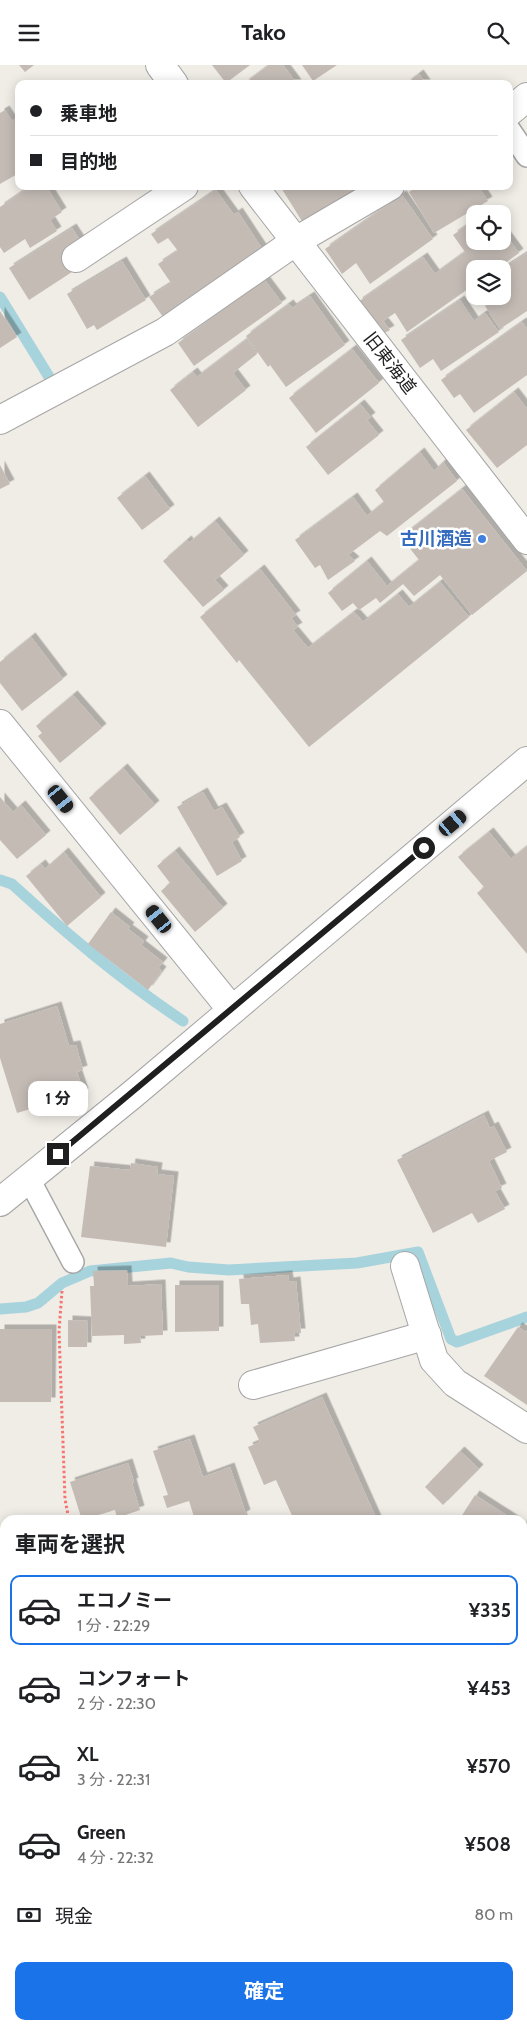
<!DOCTYPE html>
<html lang="ja">
<meta charset="utf-8">
<style>
body{margin:0;font-family:Cabin,"Noto Sans JP",sans-serif;background:#f2f2f2;color:#202124;height:100vh;display:flex;flex-direction:column;font-size:19px;white-space:nowrap}
*{box-sizing:border-box;margin:0}
p{font-size:16px;color:#757577}
.icon{flex:none;width:28px;height:28px;fill:none;stroke:currentColor;stroke-width:2;stroke-linecap:round;stroke-linejoin:round}
.map{position:relative;flex:1;overflow:hidden}
.side{position:absolute;left:0px;top:1450px;width:528px;height:515px;display:flex;flex-direction:column;background:#fff;border-radius:15px 15px 0 0;box-shadow:0 2px 12px #0003}
.side>*{flex:none}
.top-card{position:absolute;left:15px;top:15px;width:498px;height:110px;border-radius:10px;box-shadow:0 2px 12px #0003;display:grid;align-content:center;height:110px;padding:0 15px;background:#fff}
.fabs{position:absolute;left:466px;top:140px;display:grid;gap:10px}
.fabs a{display:grid;place-items:center;width:45px;height:45px;border-radius:10px;background:#fff;box-shadow:0 2px 12px #0003;font-size:25px}
.end{position:absolute;width:22px;height:22px;margin:-11px;border:6px solid #1f1f1f;background:#fff;box-shadow:0 0 0 2px #fff}
.from{border-radius:50%}
.bubble{position:absolute;height:35px;border-radius:10px;background:#fff;box-shadow:0 2px 12px #0003;font-size:16px;font-weight:700;line-height:35px;text-align:center}
.car{position:absolute;width:15px;height:30px;margin:-15px -8px;border-radius:6px;box-shadow:0 0 4px 1px #0007;background:linear-gradient(#222 24%,#8ab4d8 0 40%,#222 0 76%,#8ab4d8 0 86%,#222 0)}
.top-card b{display:flex;align-items:center;gap:18px;height:48px;font-size:19px}
.top-card b+b{border-top:1px solid #e0e0e0}
.top-card i{width:12px;height:12px;background:#202124}
ul{padding:0;list-style:none}
li{display:flex;align-items:center;gap:15px;height:70px;margin:0 10px 8px;padding:0 5px;border:2px solid transparent;border-radius:10px}
li div{flex:1}
li b{display:block;font-size:19px}
li em{font-style:normal;font-weight:700}
li.current{border-color:#1a73e8}
li>.icon{width:45px;height:45px;stroke-width:1.5}
h2{padding:0 15px;font-size:22px;line-height:60px}
.pay{display:flex;align-items:center;gap:12px;height:55px;padding:0 15px;font-size:19px}
.pay p{margin-inline-start:auto}
.button{display:flex;gap:10px;margin-top:auto;padding:10px 15px}
.button a{flex:1;height:58px;border-radius:10px;background:#1a73e8;color:#fff;font-size:20px;font-weight:700;line-height:58px;text-align:center}
header{display:flex;justify-content:space-between;align-items:center;height:65px;padding:0 15px;background:#fff;font-size:22px;font-weight:700}
.map>svg:first-child{display:block}
</style>
<header><svg class="icon" aria-label="menu" viewBox="0 0 24 24"><path d="M4 6h16M4 12h16M4 18h16"/></svg>Tako<svg class="icon" aria-label="search" viewBox="0 0 24 24"><circle cx="10" cy="10" r="6"/><path d="M15 15l6 6"/></svg></header>
<div class="map">
<svg width="527" height="1965" viewBox="0 0 527 1965">
<defs>
<filter id="shadow"><feDropShadow dx="4.5" dy="-4.5" stdDeviation="0" flood-color="#0004"/></filter>
</defs>
<rect width="100%" height="100%" fill="#f0ece6"/>
<g fill="none" stroke-linecap="round" stroke-linejoin="round">
<!-- stream -->
<g stroke="#a7d3dc" stroke-width="11">
<polyline points="0,232 54,320"/>
<path d="M0 815 12 819C68 870 120 914 183 956"/>
<polyline points="0,1244 26,1242 38,1238 62,1218 90,1206 171,1198 188,1202 229,1205 357,1198 418,1187 451,1274 457,1277 527,1252"/>
</g>
</g>
<!-- building -->
<g fill="#c4bbb5" filter="url(#shadow)">
<polygon points="19,0 34,0 25,7"/>
<polygon points="212,0 250,0 226,18"/>
<polygon points="269,0 283,0 297,19 244,19"/>
<polygon points="302,0 337,0 313,16"/>
<polygon points="419,9 426,19 406,19"/>
<polygon points="5,45 12,56 19,52 19,108 0,119 0,48"/>
<polygon points="31,121 46,121 62,147 50,155 57,166 30,183 25,174 4,188 0,182 0,142"/>
<polygon points="280,121 369,121 305,161"/>
<polygon points="418,121 478,121 488,136 434,168 409,127"/>
<polygon points="216,125 234,150 238,147 263,185 163,252 149,232 171,218 158,199 178,186 168,173 158,179 151,169"/>
<polygon points="402,130 433,174 370,219 356,198 342,209 325,184"/>
<polygon points="475,155 475,176 502,176 502,165 519,188 497,204 475,204 475,219 407,267 395,248 383,256 390,265 381,270 358,237 423,192 435,209 465,187 453,170"/>
<polygon points="72,163 92,194 29,235 9,203"/>
<polygon points="527,188 527,246 500,264 485,241 497,233 495,231 502,231 502,204"/>
<polygon points="122,196 146,235 97,265 94,260 87,264 67,229"/>
<polygon points="264,214 282,238 194,301 178,278"/>
<polygon points="310,231 345,280 286,322 270,300 268,302 246,271 289,239 292,243"/>
<polygon points="460,235 474,256 485,248 499,267 441,306 433,294 420,303 401,275"/>
<polygon points="0,246 17,272 0,283"/>
<polygon points="522,257 527,264 527,310 474,348 460,329 454,333 441,315"/>
<polygon points="247,274 257,289 233,308 246,325 198,362 170,325 193,307 197,312"/>
<polygon points="352,284 379,318 316,368 289,333"/>
<polygon points="514,327 527,344 527,380 497,403 466,365"/>
<polygon points="360,339 371,352 367,355 379,370 328,410 306,382"/>
<polygon points="420,387 434,406 443,397 457,416 387,471 380,466 348,490 355,496 328,515 320,500 315,503 295,475 353,432 367,451 384,437 375,425"/>
<polygon points="0,400 10,419 0,424"/>
<polygon points="145,411 170,444 142,465 117,433"/>
<polygon points="462,424 527,506 472,550 440,510 414,531 403,519 380,538 376,533 359,545 353,538 342,546 328,528 367,496 387,521 419,495 401,472"/>
<polygon points="215,456 244,490 215,515 224,525 203,542 163,496 187,475 189,478"/>
<polygon points="260,504 296,550 291,553 298,562 293,565 308,583 354,547 363,557 398,529 409,542 440,517 469,552 309,682 239,595 237,598 200,552"/>
<polygon points="31,572 63,614 22,646 0,618 0,597"/>
<polygon points="73,630 102,663 60,698 38,671 42,668 36,661"/>
<polygon points="123,703 155,740 120,770 89,733"/>
<polygon points="203,727 214,746 222,742 240,772 232,777 242,796 217,811 177,742"/>
<polygon points="0,732 13,747 21,740 46,770 17,794 0,775"/>
<polygon points="489,767 511,794 527,781 527,889 477,828 484,822 458,792"/>
<polygon points="175,786 223,843 195,867 161,826 170,818 157,801"/>
<polygon points="64,787 101,832 67,861 26,811 41,799 45,804"/>
<polygon points="111,847 130,862 128,864 144,876 141,880 163,897 158,903 162,906 148,925 88,879"/>
<polygon points="57,941 69,981 76,980 83,1005 77,1007 84,1028 17,1048 0,993 0,959"/>
<polygon points="484,1050 490,1063 494,1061 507,1087 489,1096 502,1123 495,1126 505,1144 478,1158 472,1148 433,1168 397,1095"/>
<polygon points="131,1098 158,1102 157,1109 174,1111 166,1182 81,1172 90,1101 130,1105"/>
<polygon points="127,1205 128,1221 161,1219 163,1270 140,1271 141,1278 124,1279 124,1270 92,1271 90,1221 94,1221 93,1206"/>
<polygon points="288,1210 289,1217 296,1216 301,1268 294,1268 295,1276 260,1278 258,1259 251,1260 249,1239 241,1239 239,1214"/>
<polygon points="175,1220 219,1220 219,1266 175,1267"/>
<polygon points="68,1255 88,1256 87,1282 68,1282"/>
<polygon points="518,1262 526,1267 527,1265 527,1340 484,1311"/>
<polygon points="0,1264 52,1264 51,1337 0,1337"/>
<polygon points="322,1332 377,1455 294,1455 276,1415 264,1420 248,1382 260,1377 253,1362"/>
<polygon points="190,1374 203,1412 230,1402 246,1449 242,1451 243,1455 195,1455 189,1436 167,1443 163,1431 168,1430 153,1386"/>
<polygon points="460,1386 479,1404 443,1440 425,1422"/>
<polygon points="128,1398 134,1417 132,1418 140,1445 117,1453 115,1445 82,1455 70,1417"/>
<polygon points="475,1430 514,1455 459,1455"/>
<polygon points="522,1460 527,1463 527,1520 522,1517"/>
<polygon points="300,1960 364,1960 361,1965 297,1965"/>
</g>
<g fill="none" stroke-linecap="round" stroke-linejoin="round">
<defs>
<g id="service">
<polyline points="509,64 527,91"/>
<polyline points="29,1114 73,1197"/>
</g>
<g id="minor">
<polyline points="160,0 174,19"/>
<polyline points="509,47 527,32"/>
<polyline points="253,121 527,475"/>
<polyline points="76,193 184,121"/>
<polyline points="0,355 165,267 296,176 390,121"/>
<polyline points="0,659 232,945"/>
<polyline points="0,1137 133,1029 527,696"/>
<polyline points="405,1201 434,1295 455,1318 527,1364"/>
<polyline points="253,1320 427,1270"/>
<polyline points="522,1645 527,1637"/>
<polyline points="0,1663 5,1664"/>
<polyline points="244,1965 246,1960"/>
</g>
</defs>
<!-- service casing -->
<use href="#service" stroke="#a6a6a6" stroke-width="24"/>
<!-- minor casing -->
<use href="#minor" stroke="#a6a6a6" stroke-width="30"/>
<!-- path -->
<g stroke="#f67570" stroke-width="3" stroke-dasharray="2.5 2.5" stroke-linecap="butt">
<polyline points="62,1226 59,1266 65,1434 69,1455"/>
<polyline points="522,1848 527,1849"/>
</g>
<!-- service -->
<use href="#service" stroke="#fff" stroke-width="21"/>
<!-- minor -->
<use href="#minor" stroke="#fff" stroke-width="28"/>
</g>
<g fill="none" stroke-linecap="round" stroke-linejoin="round">
<!-- route -->
<polyline stroke="#1f1f1f" stroke-width="6" points="58,1089 424,783"/>
</g>
<!-- markers -->
<circle fill="#3f7fe0" stroke="#fff" stroke-width="2" cx="482" cy="474" r="5"/>
<g text-anchor="middle" dominant-baseline="central" stroke-width="5" stroke-linejoin="round" paint-order="stroke">
<!-- street labels -->
<g font-size="18" fill="#1f1f1f" stroke="#fff">
<text transform="translate(390 298) rotate(52)">旧東海道</text>
</g>
<!-- shop labels -->
<g font-size="18" font-weight="bold" fill="#366cbe" stroke="#fff" text-anchor="end">
<text x="472" y="474">古川酒造</text>
</g>
</g>
</svg>
<div class="fabs">
<a><svg class="icon" aria-label="locate" viewBox="0 0 24 24"><circle cx="12" cy="12" r="6"/><path d="M12 2v4M12 18v4M2 12h4M18 12h4"/></svg></a>
<a><svg class="icon" aria-label="layers" viewBox="0 0 24 24"><path d="M12 4l9 5-9 5-9-5zM3 14l9 5 9-5"/></svg></a>
</div>
<i class="end from" style="left:424px;top:783px"></i>
<i class="end" style="left:58px;top:1089px"></i>
<div class="bubble" style="left:28px;top:1016px;width:60px">1 分</div>
<i class="car" style="left:61px;top:734px;rotate:141deg"></i>
<i class="car" style="left:453px;top:758px;rotate:50deg"></i>
<i class="car" style="left:159px;top:854px;rotate:321deg"></i>
<div class="top-card">
<b><i class="from"></i>乗車地</b>
<b><i></i>目的地</b>
</div>
<section class="side">
<h2>車両を選択</h2>
<ul>
<li class="current"><svg class="icon" aria-label="car" viewBox="0 0 24 24"><path d="M5 17H2v-5l4-1 3-4h7l3 4 3 1v5h-3M9 17h6M6 11h13"/><circle cx="7" cy="17" r="2"/><circle cx="17" cy="17" r="2"/></svg><div><b>エコノミー</b><p>1 分 · 22:29</p></div><em>¥335</em></li>
<li><svg class="icon" aria-label="car" viewBox="0 0 24 24"><path d="M5 17H2v-5l4-1 3-4h7l3 4 3 1v5h-3M9 17h6M6 11h13"/><circle cx="7" cy="17" r="2"/><circle cx="17" cy="17" r="2"/></svg><div><b>コンフォート</b><p>2 分 · 22:30</p></div><em>¥453</em></li>
<li><svg class="icon" aria-label="car" viewBox="0 0 24 24"><path d="M5 17H2v-5l4-1 3-4h7l3 4 3 1v5h-3M9 17h6M6 11h13"/><circle cx="7" cy="17" r="2"/><circle cx="17" cy="17" r="2"/></svg><div><b>XL</b><p>3 分 · 22:31</p></div><em>¥570</em></li>
<li><svg class="icon" aria-label="car" viewBox="0 0 24 24"><path d="M5 17H2v-5l4-1 3-4h7l3 4 3 1v5h-3M9 17h6M6 11h13"/><circle cx="7" cy="17" r="2"/><circle cx="17" cy="17" r="2"/></svg><div><b>Green</b><p>4 分 · 22:32</p></div><em>¥508</em></li>
</ul>
<div class="pay"><svg class="icon" aria-label="cash" viewBox="0 0 24 24"><path d="M3 7h18v10H3z"/><circle cx="12" cy="12" r="2"/></svg>現金<p>80 m</p></div>
<div class="button"><a>確定</a></div>
</section>
</div>
